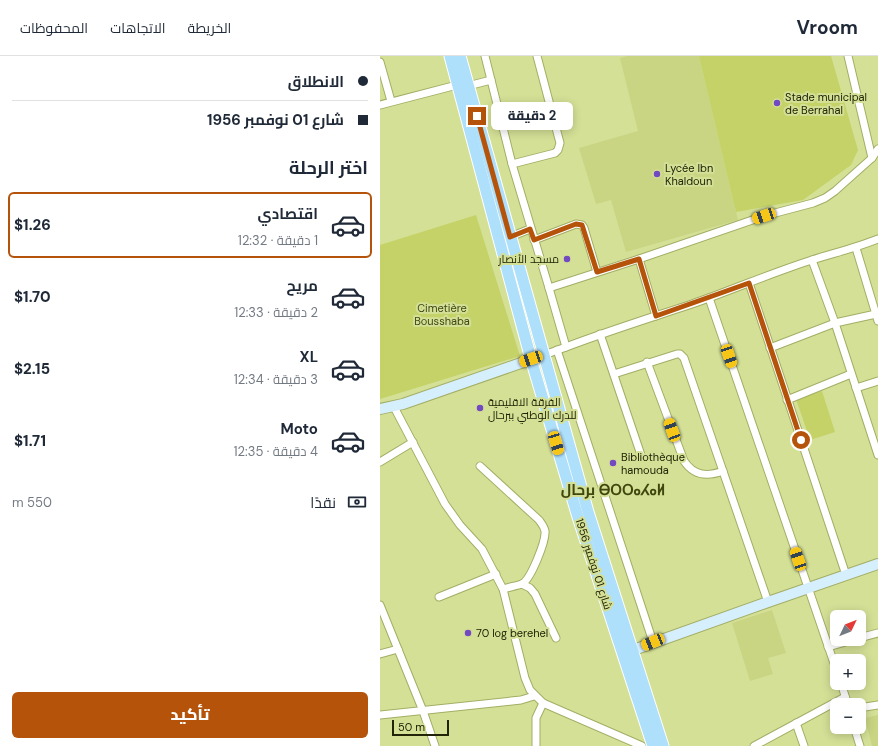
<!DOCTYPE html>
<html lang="ar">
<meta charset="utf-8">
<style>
body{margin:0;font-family:"DM Sans",Cairo,"Noto Sans Tifinagh",sans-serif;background:#f2f2f3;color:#1f2937;direction:rtl;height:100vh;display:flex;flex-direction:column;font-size:15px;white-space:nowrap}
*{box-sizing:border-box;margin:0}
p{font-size:13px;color:#747a83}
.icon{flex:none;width:22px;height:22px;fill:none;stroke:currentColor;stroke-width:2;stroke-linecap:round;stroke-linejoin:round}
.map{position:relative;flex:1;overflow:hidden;direction:ltr}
.drawer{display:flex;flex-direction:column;background:#fff;width:380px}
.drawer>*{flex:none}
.banner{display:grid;align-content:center;height:88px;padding:0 12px;background:#fff}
.needle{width:26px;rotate:47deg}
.fabs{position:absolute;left:450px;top:554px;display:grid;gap:8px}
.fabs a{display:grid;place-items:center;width:36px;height:36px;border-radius:6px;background:#fff;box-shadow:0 2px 10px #0003;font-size:20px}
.scale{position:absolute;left:12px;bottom:10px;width:57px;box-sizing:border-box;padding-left:4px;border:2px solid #212406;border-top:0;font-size:11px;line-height:14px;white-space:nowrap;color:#212406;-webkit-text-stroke:3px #d4e096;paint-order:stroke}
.end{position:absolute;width:18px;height:18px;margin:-9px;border:5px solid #b45309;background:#fff;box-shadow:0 0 0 2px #fff}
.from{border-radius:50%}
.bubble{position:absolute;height:28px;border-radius:6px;background:#fff;box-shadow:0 2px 10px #0003;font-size:13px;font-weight:800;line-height:28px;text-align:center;direction:rtl}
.car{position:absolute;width:12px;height:24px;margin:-12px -6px;border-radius:5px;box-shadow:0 0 3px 1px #0007;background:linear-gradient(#f5c518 24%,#345 0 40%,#f5c518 0 76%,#345 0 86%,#f5c518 0)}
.banner b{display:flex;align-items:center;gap:14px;height:38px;font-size:15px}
.banner b+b{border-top:1px solid #e0e1e3}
.banner i{width:10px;height:10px;background:#1f2937}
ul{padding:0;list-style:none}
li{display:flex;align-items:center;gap:12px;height:66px;margin:0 8px 6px;padding:0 4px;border:2px solid transparent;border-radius:6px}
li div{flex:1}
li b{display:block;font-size:15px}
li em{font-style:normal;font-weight:800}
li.selected{border-color:#b45309}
li>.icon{width:36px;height:36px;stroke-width:1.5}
h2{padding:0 12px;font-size:18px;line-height:48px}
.pay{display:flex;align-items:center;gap:10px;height:44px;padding:0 12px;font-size:15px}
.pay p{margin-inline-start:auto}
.action{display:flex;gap:8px;margin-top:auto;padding:8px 12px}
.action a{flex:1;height:46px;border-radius:6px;background:#b45309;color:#fff;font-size:16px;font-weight:800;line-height:46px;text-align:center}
header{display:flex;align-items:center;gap:24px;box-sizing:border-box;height:56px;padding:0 20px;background:#fff;border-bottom:1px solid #e0e1e3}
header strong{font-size:19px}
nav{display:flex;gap:22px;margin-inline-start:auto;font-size:14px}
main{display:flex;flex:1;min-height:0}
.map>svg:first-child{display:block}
</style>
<header>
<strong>Vroom</strong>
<nav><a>الخريطة</a><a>الاتجاهات</a><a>المحفوظات</a></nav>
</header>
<main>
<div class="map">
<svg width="498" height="690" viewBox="0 0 498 690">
<rect width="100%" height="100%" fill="#d4e096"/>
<!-- built -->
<g fill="#c9d583">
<polygon points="247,0 319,0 358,164 246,196 231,144 216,148 199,92 258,75 240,2"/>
<polygon points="392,554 406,597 388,602 393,618 370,625 352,567"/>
<polygon points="498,659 498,690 492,690 485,662"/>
</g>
<!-- green -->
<g fill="#c4d267">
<polygon points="319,0 451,0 478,94 471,109 423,144 356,156"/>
<polygon points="96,159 140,300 0,343 0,189"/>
<polygon points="442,335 455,376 430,384 416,343"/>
</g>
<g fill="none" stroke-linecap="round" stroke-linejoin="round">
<defs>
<g id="street">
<polyline points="105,0 132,108 169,232 259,203 384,160 433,147 445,142 455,135 492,102 468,0"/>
<polyline points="0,6 11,45"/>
<polyline points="84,31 111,24"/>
<polyline points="0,49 77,29"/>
<polyline points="492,102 498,93"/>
<polyline points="132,108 175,97 178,94 180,87 157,0"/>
<polyline points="130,181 150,173"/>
<polyline points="154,184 196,168 202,169 204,172 217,216"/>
<polyline points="476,192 498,265"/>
<polyline points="259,203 276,260"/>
<polyline points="432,204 455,267 498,399"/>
<polyline points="369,227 466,519"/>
<polyline points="329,242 457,616"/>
<polyline points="220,278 261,399"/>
<path d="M186 291C228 275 270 262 312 248 352 234 391 217 432 204 454 197 476 192 498 183"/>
<polyline points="390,292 455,267 496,258"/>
<polyline points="177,294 273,586"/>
<polyline points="164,299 186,291 169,232"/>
<path d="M267 306 304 405C314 420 327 421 343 415"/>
<polyline points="234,318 297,298 300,298 304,302 388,546"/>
<polyline points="476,332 498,325"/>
<polyline points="407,344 471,318"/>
<polyline points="14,351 65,448 80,469 102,493 123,533 145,622 150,634 163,647 262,690"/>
<polyline points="0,406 33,386"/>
<path d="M100 410 159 464C161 467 164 470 165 475 166 485 151 523 142 528 136 530 129 531 123 533"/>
<polyline points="142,528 150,532 155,538 176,582"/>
<polyline points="59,541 116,518"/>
<polyline points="0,549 43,655 55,690"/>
<polyline points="479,582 498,577"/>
<polyline points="448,591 476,583"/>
<polyline points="0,598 18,593"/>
<polyline points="461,627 468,649"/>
<polyline points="479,652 498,649"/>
<polyline points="0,659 141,644 154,640"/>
<polyline points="416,667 424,690"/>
<polyline points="474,671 480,690"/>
<polyline points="156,690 156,662 163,647"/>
<polyline points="374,690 465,641"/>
</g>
<g id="secondary">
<polyline points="0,353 23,348 164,299"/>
<polyline points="245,597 388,546 498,508"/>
</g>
<g id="primary">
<polyline points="70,0 151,303 198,461 273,690"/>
<polyline points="80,0 208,456 283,690"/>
</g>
</defs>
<!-- street casing -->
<use href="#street" stroke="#a3ae65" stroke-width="9"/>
<!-- secondary casing -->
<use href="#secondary" stroke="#a3ae65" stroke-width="12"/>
<!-- primary casing -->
<use href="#primary" stroke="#fff" stroke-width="13"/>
<!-- street -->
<use href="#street" stroke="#fff" stroke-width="7"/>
<!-- secondary -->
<use href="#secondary" stroke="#d6effd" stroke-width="10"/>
<!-- primary -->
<use href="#primary" stroke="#aedffb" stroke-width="11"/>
</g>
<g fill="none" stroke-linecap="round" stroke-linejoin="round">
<!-- route -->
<polyline stroke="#b45309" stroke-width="5" points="97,60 130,181 150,173 154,184 196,168 202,169 217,216 259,203 276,260 369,227 421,384"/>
</g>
<!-- markers -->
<g fill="#7349c2" stroke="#d4e096" stroke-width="1.5">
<circle cx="397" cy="47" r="4"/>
<circle cx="277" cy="118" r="4"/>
<circle cx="187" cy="203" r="4"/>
<circle cx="100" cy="352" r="4"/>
<circle cx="233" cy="407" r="4"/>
<circle cx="88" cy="577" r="4"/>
</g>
<g text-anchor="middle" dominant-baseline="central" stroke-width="4" stroke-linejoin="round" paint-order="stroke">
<!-- poi labels -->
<g font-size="11" fill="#212406" stroke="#d4e096" text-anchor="start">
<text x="405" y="41">Stade municipal<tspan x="405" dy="13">de Berrahal</tspan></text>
<text x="285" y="112">Lycée Ibn<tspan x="285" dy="13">Khaldoun</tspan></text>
<text x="179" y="203" text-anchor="end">مسجد الأنصار</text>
<text x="108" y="346">الفرقة الاقليمية<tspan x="108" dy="13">للدرك الوطني ببرحال</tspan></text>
<text x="241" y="401">Bibliothèque<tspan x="241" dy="13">hamouda</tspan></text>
<text x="96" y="577">70 log berehel</text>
</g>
<!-- park labels -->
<g font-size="11" fill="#3f4516" stroke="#d4e096">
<text x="62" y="252">Cimetière<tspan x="62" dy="13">Bousshaba</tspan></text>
</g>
<!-- street labels -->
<g font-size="11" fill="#212406" stroke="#d4e096">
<text transform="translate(214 508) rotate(72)">شارع 01 نوفمبر 1956</text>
</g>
<!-- district labels -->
<g font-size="15" font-weight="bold" fill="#40460d" stroke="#d4e096">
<text x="233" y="434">برحال ⴱⵔⵔⴰⵃⴰⵍ</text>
</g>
</g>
</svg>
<div class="fabs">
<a><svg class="needle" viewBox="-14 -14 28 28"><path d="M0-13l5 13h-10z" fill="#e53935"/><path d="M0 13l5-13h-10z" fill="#747a83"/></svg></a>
<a>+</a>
<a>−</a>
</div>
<div class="scale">50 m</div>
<i class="end from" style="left:421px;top:384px"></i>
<i class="end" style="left:97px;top:60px"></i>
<div class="bubble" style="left:111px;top:46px;width:82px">2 دقيقة</div>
<i class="car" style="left:384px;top:160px;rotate:252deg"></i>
<i class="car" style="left:349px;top:300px;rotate:161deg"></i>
<i class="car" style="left:151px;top:303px;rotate:251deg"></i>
<i class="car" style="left:292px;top:374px;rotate:340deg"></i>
<i class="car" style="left:176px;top:387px;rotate:163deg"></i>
<i class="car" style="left:418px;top:503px;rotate:341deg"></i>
<i class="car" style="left:273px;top:586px;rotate:248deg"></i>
</div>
<section class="drawer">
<div class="banner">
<b><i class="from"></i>الانطلاق</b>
<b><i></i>شارع 01 نوفمبر 1956</b>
</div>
<h2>اختر الرحلة</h2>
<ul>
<li class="selected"><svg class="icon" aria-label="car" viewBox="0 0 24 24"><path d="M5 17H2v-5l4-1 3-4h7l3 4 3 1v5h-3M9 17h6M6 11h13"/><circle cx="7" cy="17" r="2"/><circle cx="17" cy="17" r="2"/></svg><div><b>اقتصادي</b><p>1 دقيقة · 12:32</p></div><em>$1.26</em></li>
<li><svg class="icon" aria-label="car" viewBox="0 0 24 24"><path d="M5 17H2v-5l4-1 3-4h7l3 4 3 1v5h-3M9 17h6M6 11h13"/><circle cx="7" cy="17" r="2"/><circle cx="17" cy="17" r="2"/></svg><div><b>مريح</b><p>2 دقيقة · 12:33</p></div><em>$1.70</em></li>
<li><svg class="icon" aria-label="car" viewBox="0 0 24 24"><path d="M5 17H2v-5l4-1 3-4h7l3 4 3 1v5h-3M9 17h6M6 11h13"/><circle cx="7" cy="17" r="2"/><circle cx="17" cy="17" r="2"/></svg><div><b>XL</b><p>3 دقيقة · 12:34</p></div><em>$2.15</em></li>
<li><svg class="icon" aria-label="car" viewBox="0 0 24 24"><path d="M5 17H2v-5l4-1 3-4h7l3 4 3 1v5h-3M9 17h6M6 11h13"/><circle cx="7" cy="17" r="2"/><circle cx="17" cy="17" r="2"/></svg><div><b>Moto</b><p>4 دقيقة · 12:35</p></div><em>$1.71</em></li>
</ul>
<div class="pay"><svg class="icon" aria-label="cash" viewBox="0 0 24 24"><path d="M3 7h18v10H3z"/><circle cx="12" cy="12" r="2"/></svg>نقدًا<p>550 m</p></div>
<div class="action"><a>تأكيد</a></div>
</section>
</main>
